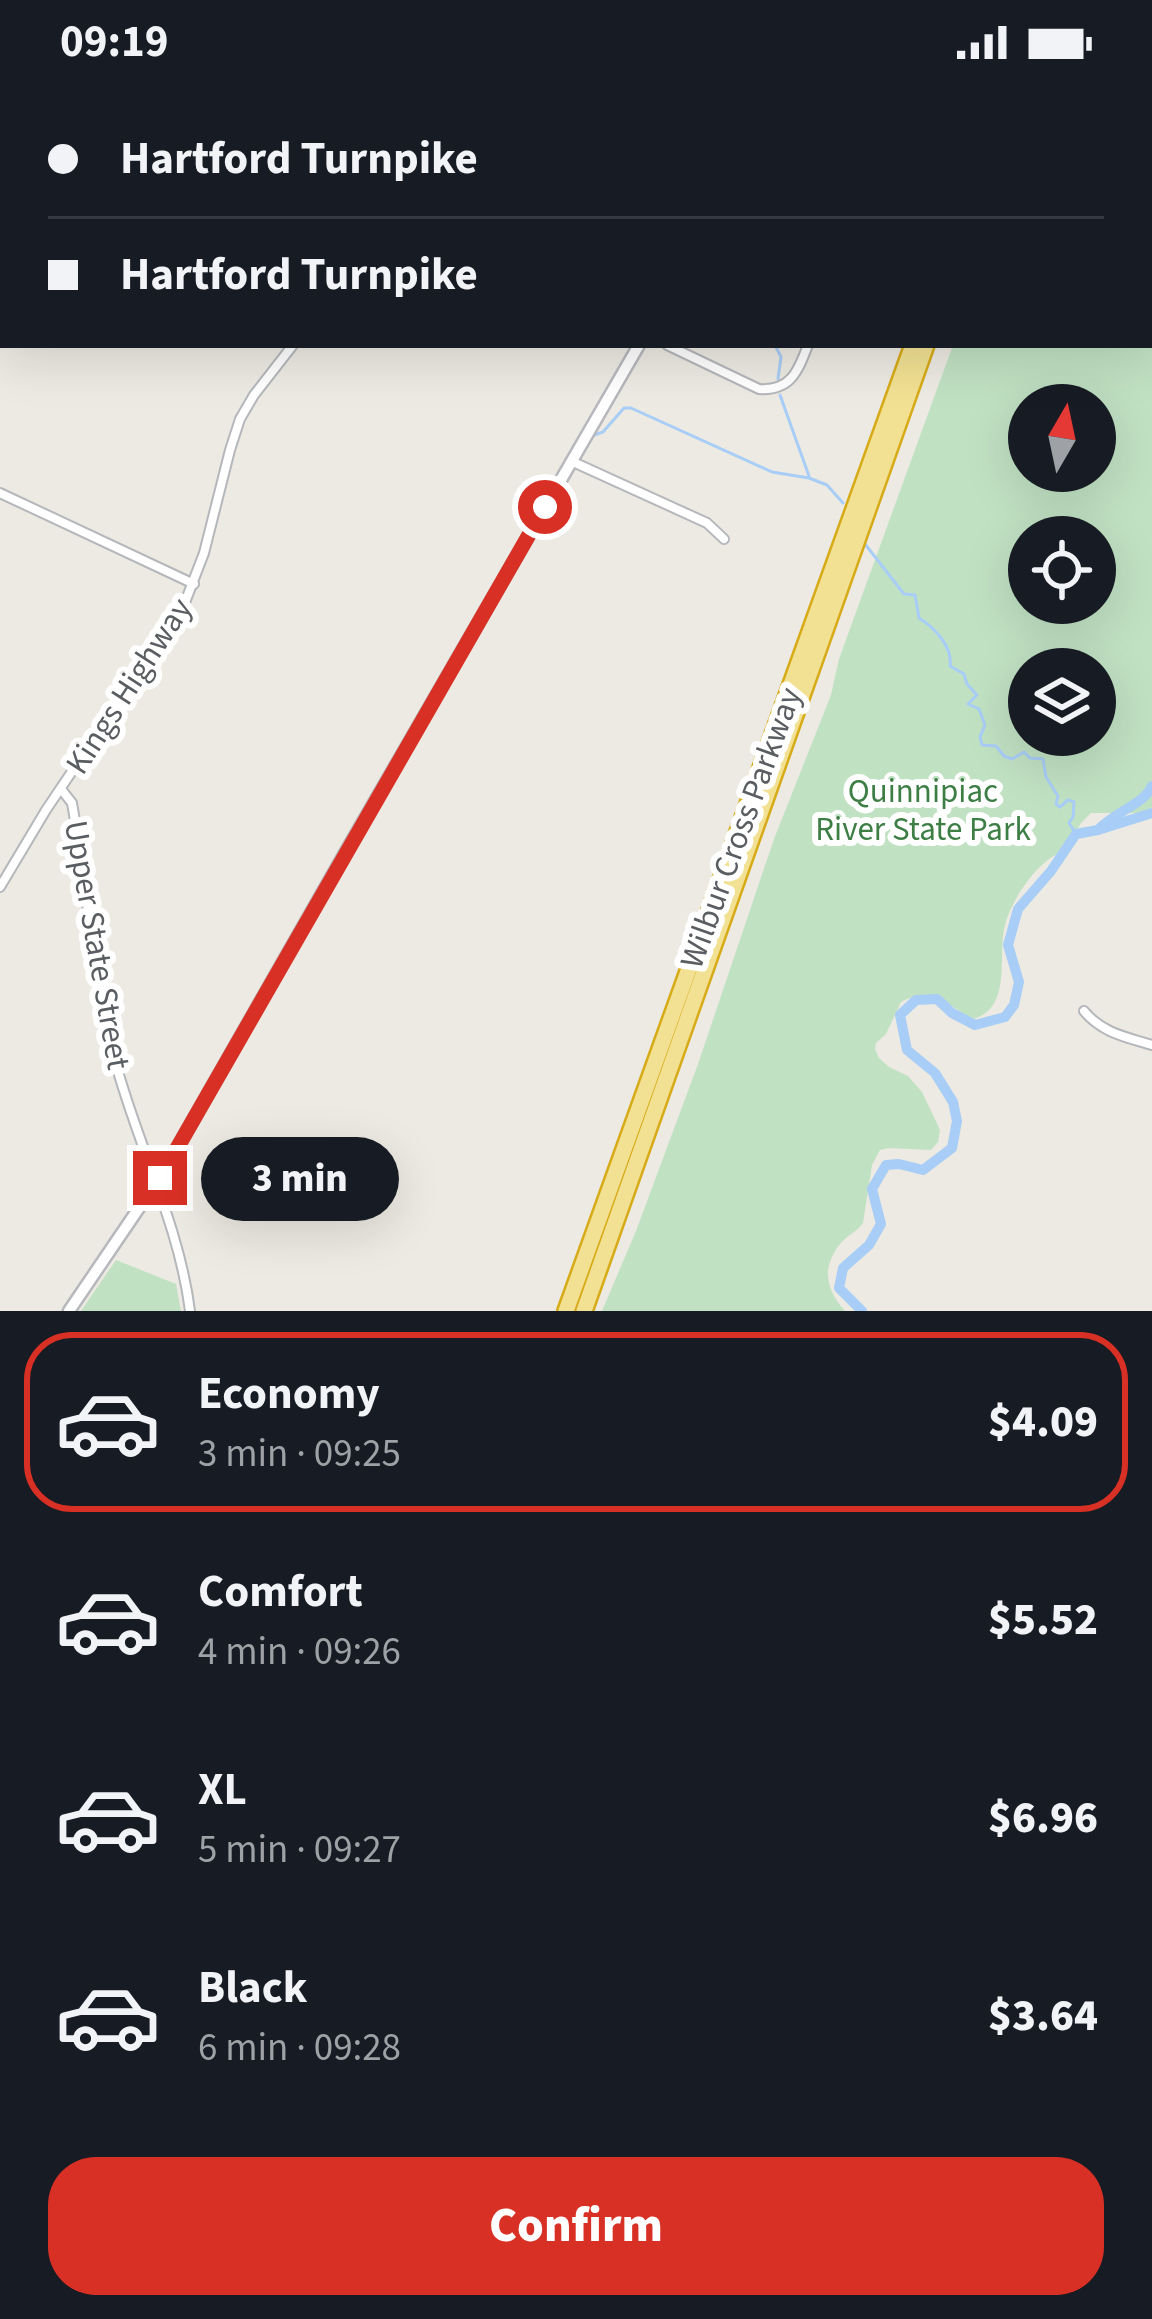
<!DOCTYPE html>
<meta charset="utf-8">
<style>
body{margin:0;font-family:"Source Sans 3",sans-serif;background:#242831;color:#f1f3f6;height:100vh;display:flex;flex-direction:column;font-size:45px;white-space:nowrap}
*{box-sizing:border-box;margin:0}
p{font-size:39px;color:#9ea1a6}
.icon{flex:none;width:66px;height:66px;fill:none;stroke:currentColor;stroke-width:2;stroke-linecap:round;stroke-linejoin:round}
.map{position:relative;height:1227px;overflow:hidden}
.sheet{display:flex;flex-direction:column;background:#171b24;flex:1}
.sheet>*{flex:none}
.top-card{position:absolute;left:0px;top:0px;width:1152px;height:264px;box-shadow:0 12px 48px #0002;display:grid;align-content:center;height:264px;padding:0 48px;background:#171b24}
.needle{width:78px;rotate:9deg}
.tools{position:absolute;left:1008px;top:300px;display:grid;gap:24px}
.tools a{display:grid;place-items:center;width:108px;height:108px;border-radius:50%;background:#171b24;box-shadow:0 12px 48px #0002;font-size:60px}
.end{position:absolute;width:54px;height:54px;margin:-27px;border:15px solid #d93025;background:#fff;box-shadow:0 0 0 6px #fff}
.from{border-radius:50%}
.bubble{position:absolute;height:84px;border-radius:42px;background:#171b24;box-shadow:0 12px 48px #0002;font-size:39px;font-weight:800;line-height:84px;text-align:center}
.top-card b{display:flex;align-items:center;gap:42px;height:114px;font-size:45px}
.top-card b+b{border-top:3px solid #363941}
.top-card i{width:30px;height:30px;background:#f1f3f6}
ul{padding:21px 0 0;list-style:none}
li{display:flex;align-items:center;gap:36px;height:180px;margin:0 24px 18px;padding:0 24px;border:6px solid transparent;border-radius:48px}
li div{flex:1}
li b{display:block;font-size:45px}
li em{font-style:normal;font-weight:800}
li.on{border-color:#d93025}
li>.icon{width:108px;height:108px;stroke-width:1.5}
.primary-button{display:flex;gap:24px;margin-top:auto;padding:24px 48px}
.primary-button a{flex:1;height:138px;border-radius:48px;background:#d93025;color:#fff;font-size:48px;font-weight:800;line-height:138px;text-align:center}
.status{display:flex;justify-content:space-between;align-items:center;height:84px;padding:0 60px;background:#171b24;direction:ltr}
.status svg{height:33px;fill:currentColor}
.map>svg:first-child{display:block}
</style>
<div class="status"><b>09:19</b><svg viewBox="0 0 49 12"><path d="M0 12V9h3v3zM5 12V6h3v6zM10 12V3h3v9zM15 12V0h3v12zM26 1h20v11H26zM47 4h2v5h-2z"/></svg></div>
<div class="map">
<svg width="1152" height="1227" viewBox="0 0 1152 1227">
<rect width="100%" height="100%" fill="#eceae2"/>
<!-- green -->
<g fill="#c1e1c3" fill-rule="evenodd">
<path d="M1049 0H1152V724L1137 729H1091L1081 739 1064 767C1039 775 1012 814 1005 841 997 871 1013 924 973 935 945 920 932 901 901 918L886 950 876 959 875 965 879 974 889 983 908 992 922 1008 940 1046 938 1058 931 1066 889 1064 880 1066 872 1081 863 1139C857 1148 847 1151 840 1160 821 1184 826 1206 845 1227H602L636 1147 698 980 774 755 831 611 839 575 953 261H1149V3H1048ZM1095 321V387H1029V321ZM1029 453H1095V519H1029ZM1029 585H1095V651H1029Z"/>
<polygon points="116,1176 176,1200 181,1227 81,1227"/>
</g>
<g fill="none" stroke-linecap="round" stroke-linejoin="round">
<!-- stream -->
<g stroke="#a8cdf6" stroke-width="3">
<polyline points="147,3 151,0"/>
<polyline points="0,84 3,84"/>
<polyline points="775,261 781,273 778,295"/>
<polyline points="780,311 809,392"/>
<polyline points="594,351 603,348 624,324 631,324 772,388 809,394 827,401 843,419"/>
<path d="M865 460 904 510 915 511 919 534C934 543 953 563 950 582L964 590 967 600 977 611 968 620 979 625 985 641 980 653 982 661 996 662 1004 672 1012 675 1024 668 1030 674 1043 675 1046 693 1058 712 1056 720 1060 723 1068 716 1074 718 1073 733 1069 739 1076 750"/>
</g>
<!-- river -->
<g stroke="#a8cdf6" stroke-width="10">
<path d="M1100 744C1115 728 1144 720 1152 702"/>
<polyline points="862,1227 839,1204 843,1184 869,1161 881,1140 872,1105 886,1081 899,1080 923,1086 952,1064 957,1037 953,1018 935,989 907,966 900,931 916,916 937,915 952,929 975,941 1005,933 1014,921 1019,898 1008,861 1018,825 1051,787 1076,750 1098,746 1152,729"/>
</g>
<defs>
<g id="minor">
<polyline points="684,0 688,3"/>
<polyline points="917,3 918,0"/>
<path d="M667 261 759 305C791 307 798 287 808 261"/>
<polyline points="571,377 707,439 724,455"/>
<polyline points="0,409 194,500"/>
<path d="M61 705 72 719C87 803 93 890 114 973 136 1058 179 1139 190 1227"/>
<polyline points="0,803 46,726 184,521 204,469 230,366 240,335 254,311 293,261"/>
<path d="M1084 927C1102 949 1126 953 1152 961"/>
</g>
<g id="secondary">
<polyline points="457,3 460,0"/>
<polyline points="789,3 790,0"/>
<polyline points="0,10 3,10"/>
<polyline points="69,1227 164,1087 352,757 639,261"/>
</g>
<g id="motorway">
<polyline points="1004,3 1005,0"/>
<polyline points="1018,3 1019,0"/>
<polyline points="566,1227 913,261"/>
<polyline points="584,1227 926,261"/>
</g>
</defs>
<!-- minor casing -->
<use href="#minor" stroke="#b4b7bb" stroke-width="12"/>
<!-- secondary casing -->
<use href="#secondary" stroke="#b6b8bd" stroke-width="15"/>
<!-- motorway casing -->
<use href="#motorway" stroke="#d7aa17" stroke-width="20"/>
<!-- minor -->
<use href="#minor" stroke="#fff" stroke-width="8"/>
<!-- secondary -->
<use href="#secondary" stroke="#fff" stroke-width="10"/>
<!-- motorway -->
<use href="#motorway" stroke="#f2e193" stroke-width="15"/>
</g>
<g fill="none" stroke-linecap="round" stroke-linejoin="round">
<!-- route -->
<polyline stroke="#d93025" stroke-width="15" points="160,1094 545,423"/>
</g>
<g text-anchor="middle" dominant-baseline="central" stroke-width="12" stroke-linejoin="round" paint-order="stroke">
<!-- street labels -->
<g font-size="33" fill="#5a5d61" stroke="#fff">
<text transform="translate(129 602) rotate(-57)">Kings Highway</text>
<text transform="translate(741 744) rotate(-70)">Wilbur Cross Parkway</text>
<text transform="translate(97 861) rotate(80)">Upper State Street</text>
</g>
<!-- park labels -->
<g font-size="33" fill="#3d7e45" stroke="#fff">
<text x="923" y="707">Quinnipiac<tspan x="923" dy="38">River State Park</tspan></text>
</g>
</g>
</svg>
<div class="tools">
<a><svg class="needle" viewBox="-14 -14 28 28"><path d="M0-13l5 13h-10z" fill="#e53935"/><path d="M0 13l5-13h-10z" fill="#9ea1a6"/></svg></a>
<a><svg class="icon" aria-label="locate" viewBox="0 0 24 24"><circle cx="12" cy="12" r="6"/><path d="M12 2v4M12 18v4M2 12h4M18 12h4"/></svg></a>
<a><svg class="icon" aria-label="layers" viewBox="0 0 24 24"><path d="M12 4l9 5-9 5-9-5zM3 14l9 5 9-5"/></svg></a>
</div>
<i class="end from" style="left:545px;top:423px"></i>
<i class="end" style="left:160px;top:1094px"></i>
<div class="bubble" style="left:201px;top:1053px;width:198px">3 min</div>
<div class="top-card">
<b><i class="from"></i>Hartford Turnpike</b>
<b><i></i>Hartford Turnpike</b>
</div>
</div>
<section class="sheet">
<ul>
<li class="on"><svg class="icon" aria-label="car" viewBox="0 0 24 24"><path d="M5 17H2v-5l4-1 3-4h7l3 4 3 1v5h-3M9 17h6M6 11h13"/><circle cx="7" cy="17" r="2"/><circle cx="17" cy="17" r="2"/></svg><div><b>Economy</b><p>3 min · 09:25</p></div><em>$4.09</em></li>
<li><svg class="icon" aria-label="car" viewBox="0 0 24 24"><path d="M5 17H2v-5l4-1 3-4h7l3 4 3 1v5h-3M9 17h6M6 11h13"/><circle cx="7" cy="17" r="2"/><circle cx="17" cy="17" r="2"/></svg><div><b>Comfort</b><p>4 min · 09:26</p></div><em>$5.52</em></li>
<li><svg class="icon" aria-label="car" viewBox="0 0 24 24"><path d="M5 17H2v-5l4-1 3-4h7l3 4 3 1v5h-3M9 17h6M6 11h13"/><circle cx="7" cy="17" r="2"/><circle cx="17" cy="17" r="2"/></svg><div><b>XL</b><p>5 min · 09:27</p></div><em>$6.96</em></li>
<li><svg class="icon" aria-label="car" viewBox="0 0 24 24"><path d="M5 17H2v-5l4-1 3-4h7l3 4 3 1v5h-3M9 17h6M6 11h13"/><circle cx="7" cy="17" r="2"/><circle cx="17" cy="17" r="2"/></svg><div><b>Black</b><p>6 min · 09:28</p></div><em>$3.64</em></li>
</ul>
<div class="primary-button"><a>Confirm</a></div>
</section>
